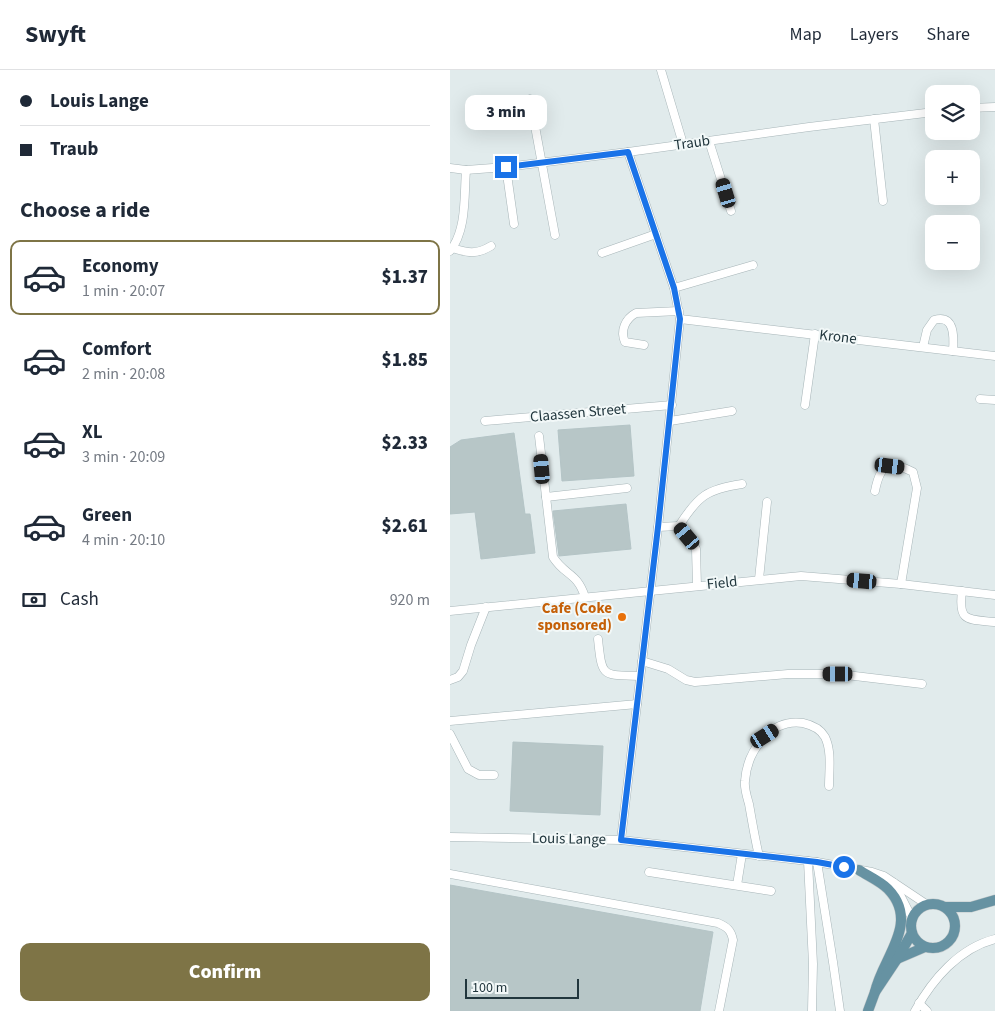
<!DOCTYPE html>
<meta charset="utf-8">
<style>
body{margin:0;font-family:"Source Sans 3",sans-serif;background:#f2f2f3;color:#1f2937;height:100vh;display:flex;flex-direction:column;font-size:19px;white-space:nowrap}
*{box-sizing:border-box;margin:0}
p{font-size:16px;color:#747a83}
.icon{flex:none;width:28px;height:28px;fill:none;stroke:currentColor;stroke-width:2;stroke-linecap:round;stroke-linejoin:round}
.map{position:relative;flex:1;overflow:hidden}
.details{display:flex;flex-direction:column;background:#fff;width:450px}
.details>*{flex:none}
.top-card{display:grid;align-content:center;height:110px;padding:0 20px;background:#fff}
.controls{position:absolute;left:475px;top:15px;display:grid;gap:10px}
.controls a{display:grid;place-items:center;width:55px;height:55px;border-radius:10px;background:#fff;box-shadow:0 5px 20px #0002;font-size:25px}
.scale{position:absolute;left:15px;bottom:12px;width:114px;box-sizing:border-box;padding-left:5px;border:2px solid #21363d;border-top:0;font-size:14px;line-height:18px;white-space:nowrap;color:#21363d;-webkit-text-stroke:4px #f2f8f8;paint-order:stroke}
.end{position:absolute;width:22px;height:22px;margin:-11px;border:6px solid #1a73e8;background:#fff;box-shadow:0 0 0 2px #fff}
.from{border-radius:50%}
.bubble{position:absolute;height:35px;border-radius:10px;background:#fff;box-shadow:0 5px 20px #0002;font-size:16px;font-weight:800;line-height:35px;text-align:center}
.car{position:absolute;width:15px;height:30px;margin:-15px -8px;border-radius:6px;box-shadow:0 0 4px 1px #0007;background:linear-gradient(#222 24%,#8ab4d8 0 40%,#222 0 76%,#8ab4d8 0 86%,#222 0)}
.top-card b{display:flex;align-items:center;gap:18px;height:48px;font-size:19px}
.top-card b+b{border-top:1px solid #e0e1e3}
.top-card i{width:12px;height:12px;background:#1f2937}
ul{padding:0;list-style:none}
li{display:flex;align-items:center;gap:15px;height:75px;margin:0 10px 8px;padding:0 10px;border:2px solid transparent;border-radius:10px}
li div{flex:1}
li b{display:block;font-size:19px}
li em{font-style:normal;font-weight:800}
li.selected{border-color:#7e7446}
li>.icon{width:45px;height:45px;stroke-width:1.5}
h2{padding:0 20px;font-size:22px;line-height:60px}
.pay{display:flex;align-items:center;gap:12px;height:55px;padding:0 20px;font-size:19px}
.pay p{margin-inline-start:auto}
.action{display:flex;gap:10px;margin-top:auto;padding:10px 20px}
.action a{flex:1;height:58px;border-radius:10px;background:#7e7446;color:#fff;font-size:20px;font-weight:800;line-height:58px;text-align:center}
header{display:flex;align-items:center;gap:30px;box-sizing:border-box;height:70px;padding:0 25px;background:#fff;border-bottom:1px solid #e0e1e3}
header strong{font-size:24px}
nav{display:flex;gap:28px;margin-inline-start:auto;font-size:18px}
main{display:flex;flex:1;min-height:0}
.map>svg:first-child{display:block}
</style>
<header>
<strong>Swyft</strong>
<nav><a>Map</a><a>Layers</a><a>Share</a></nav>
</header>
<main>
<section class="details">
<div class="top-card">
<b><i class="from"></i>Louis Lange</b>
<b><i></i>Traub</b>
</div>
<h2>Choose a ride</h2>
<ul>
<li class="selected"><svg class="icon" aria-label="car" viewBox="0 0 24 24"><path d="M5 17H2v-5l4-1 3-4h7l3 4 3 1v5h-3M9 17h6M6 11h13"/><circle cx="7" cy="17" r="2"/><circle cx="17" cy="17" r="2"/></svg><div><b>Economy</b><p>1 min · 20:07</p></div><em>$1.37</em></li>
<li><svg class="icon" aria-label="car" viewBox="0 0 24 24"><path d="M5 17H2v-5l4-1 3-4h7l3 4 3 1v5h-3M9 17h6M6 11h13"/><circle cx="7" cy="17" r="2"/><circle cx="17" cy="17" r="2"/></svg><div><b>Comfort</b><p>2 min · 20:08</p></div><em>$1.85</em></li>
<li><svg class="icon" aria-label="car" viewBox="0 0 24 24"><path d="M5 17H2v-5l4-1 3-4h7l3 4 3 1v5h-3M9 17h6M6 11h13"/><circle cx="7" cy="17" r="2"/><circle cx="17" cy="17" r="2"/></svg><div><b>XL</b><p>3 min · 20:09</p></div><em>$2.33</em></li>
<li><svg class="icon" aria-label="car" viewBox="0 0 24 24"><path d="M5 17H2v-5l4-1 3-4h7l3 4 3 1v5h-3M9 17h6M6 11h13"/><circle cx="7" cy="17" r="2"/><circle cx="17" cy="17" r="2"/></svg><div><b>Green</b><p>4 min · 20:10</p></div><em>$2.61</em></li>
</ul>
<div class="pay"><svg class="icon" aria-label="cash" viewBox="0 0 24 24"><path d="M3 7h18v10H3z"/><circle cx="12" cy="12" r="2"/></svg>Cash<p>920 m</p></div>
<div class="action"><a>Confirm</a></div>
</section>
<div class="map">
<svg width="545" height="941" viewBox="0 0 545 941">
<rect width="100%" height="100%" fill="#e1ebec"/>
<!-- building -->
<g fill="#b7c6c7" stroke="#b4c4c6">
<polygon points="180,355 184,406 112,411 108,360"/>
<polygon points="64,363 75,444 80,444 85,483 31,489 25,442 0,444 0,377 11,370"/>
<polygon points="176,434 181,479 109,486 103,441"/>
<polygon points="63,672 153,676 150,745 60,741"/>
<polygon points="0,815 263,862 250,941 0,941"/>
</g>
<g fill="none" stroke-linecap="round" stroke-linejoin="round">
<defs>
<g id="minor">
<polyline points="211,0 233,74"/>
<polyline points="80,29 105,165"/>
<polyline points="521,38 545,37"/>
<polyline points="424,49 433,131"/>
<polyline points="259,71 281,141"/>
<polyline points="56,97 64,154"/>
<polyline points="0,98 16,100 56,97 178,82 359,57 484,42"/>
<path d="M2 178C18 183 26 185 41 176"/>
<path d="M0 181C17 160 14 125 16 100"/>
<polyline points="152,183 206,164"/>
<polyline points="224,218 303,195"/>
<polyline points="230,249 545,286"/>
<path d="M194 275 175 272C170 261 175 249 186 243L229 241"/>
<path d="M473 277 477 260 484 250C505 244 504 267 503 281"/>
<polyline points="530,329 545,330"/>
<polyline points="355,335 365,264"/>
<polyline points="35,351 222,335"/>
<polyline points="220,351 282,341"/>
<path d="M89 366 103 487C115 506 127 502 135 527"/>
<path d="M425 421C430 395 438 389 463 402L467 418 451 514"/>
<polyline points="96,427 177,418"/>
<path d="M229 456C248 426 257 419 292 414"/>
<polyline points="208,457 229,456 246,479 247,516"/>
<polyline points="309,509 317,432"/>
<path d="M512 521C508 552 517 549 544 552"/>
<polyline points="0,541 351,506 451,514 545,525"/>
<path d="M148 569C152 608 152 605 190 606"/>
<polyline points="192,591 218,599 236,610 245,612 338,604 388,604 472,614"/>
<polyline points="0,610 8,607 13,601 21,575 36,537"/>
<polyline points="0,651 187,634"/>
<polyline points="0,664 18,699 29,705 44,705"/>
<polyline points="0,767 171,770 367,792 422,802 434,806 476,834"/>
<polyline points="171,770 208,457 230,249 224,218 178,82"/>
<path d="M309 786C305 769 302 751 299 734 297 727 294 718 295 711 297 682 320 648 353 653 362 655 370 658 375 667 382 681 379 701 379 716"/>
<polyline points="358,791 363,894 362,941"/>
<polyline points="367,792 383,892 390,941"/>
<polyline points="199,802 321,821"/>
<path d="M0 804 268 853C277 857 281 860 283 870L269 941"/>
<polyline points="444,813 462,848"/>
<polyline points="287,815 292,784"/>
<polyline points="469,933 477,941"/>
<path d="M465 941C482 910 509 878 545 869"/>
</g>
<g id="major">
<path d="M409 800C418 806 430 811 438 819 471 853 432 888 425 922"/>
<circle cx="483" cy="856" r="22"/>
<polyline points="495,837 521,837 545,830"/>
<polyline points="447,889 475,877"/>
<polyline points="418,941 425,922 447,889 462,863"/>
</g>
</defs>
<!-- minor casing -->
<use href="#minor" stroke="#a7b5b8" stroke-width="9"/>
<!-- major casing -->
<use href="#major" stroke="#c1c7c9" stroke-width="11"/>
<!-- minor -->
<use href="#minor" stroke="#fff" stroke-width="8"/>
<!-- major -->
<use href="#major" stroke="#6692a2" stroke-width="10"/>
</g>
<g fill="none" stroke-linecap="round" stroke-linejoin="round">
<!-- route -->
<polyline stroke="#1a73e8" stroke-width="6" points="56,97 178,82 224,218 230,249 208,457 171,770 367,792 394,797"/>
</g>
<!-- markers -->
<circle fill="#e8710a" stroke="#f2f8f8" stroke-width="2" cx="172" cy="547" r="5"/>
<g text-anchor="middle" dominant-baseline="central" stroke-width="4" stroke-linejoin="round" paint-order="stroke">
<!-- street labels -->
<g font-size="15" fill="#21363d" stroke="#f2f8f8">
<text transform="translate(242 73) rotate(-8)">Traub</text>
<text transform="translate(388 267) rotate(7)">Krone</text>
<text transform="translate(128 343) rotate(-5)">Claassen Street</text>
<text transform="translate(272 513) rotate(-6)">Field</text>
<text transform="translate(119 769) rotate(1)">Louis Lange</text>
</g>
<!-- food labels -->
<g font-size="15" font-weight="bold" fill="#c56008" stroke="#f2f8f8" text-anchor="end">
<text x="162" y="538">Cafe (Coke<tspan x="162" dy="17">sponsored)</tspan></text>
</g>
</g>
</svg>
<div class="controls">
<a><svg class="icon" aria-label="layers" viewBox="0 0 24 24"><path d="M12 4l9 5-9 5-9-5zM3 14l9 5 9-5"/></svg></a>
<a>+</a>
<a>−</a>
</div>
<div class="scale">100 m</div>
<i class="end from" style="left:394px;top:797px"></i>
<i class="end" style="left:56px;top:97px"></i>
<div class="bubble" style="left:15px;top:25px;width:82px">3 min</div>
<i class="car" style="left:276px;top:123px;rotate:343deg"></i>
<i class="car" style="left:440px;top:396px;rotate:97deg"></i>
<i class="car" style="left:92px;top:399px;rotate:355deg"></i>
<i class="car" style="left:237px;top:466px;rotate:320deg"></i>
<i class="car" style="left:412px;top:511px;rotate:275deg"></i>
<i class="car" style="left:388px;top:604px;rotate:270deg"></i>
<i class="car" style="left:315px;top:666px;rotate:57deg"></i>
</div>
</main>
